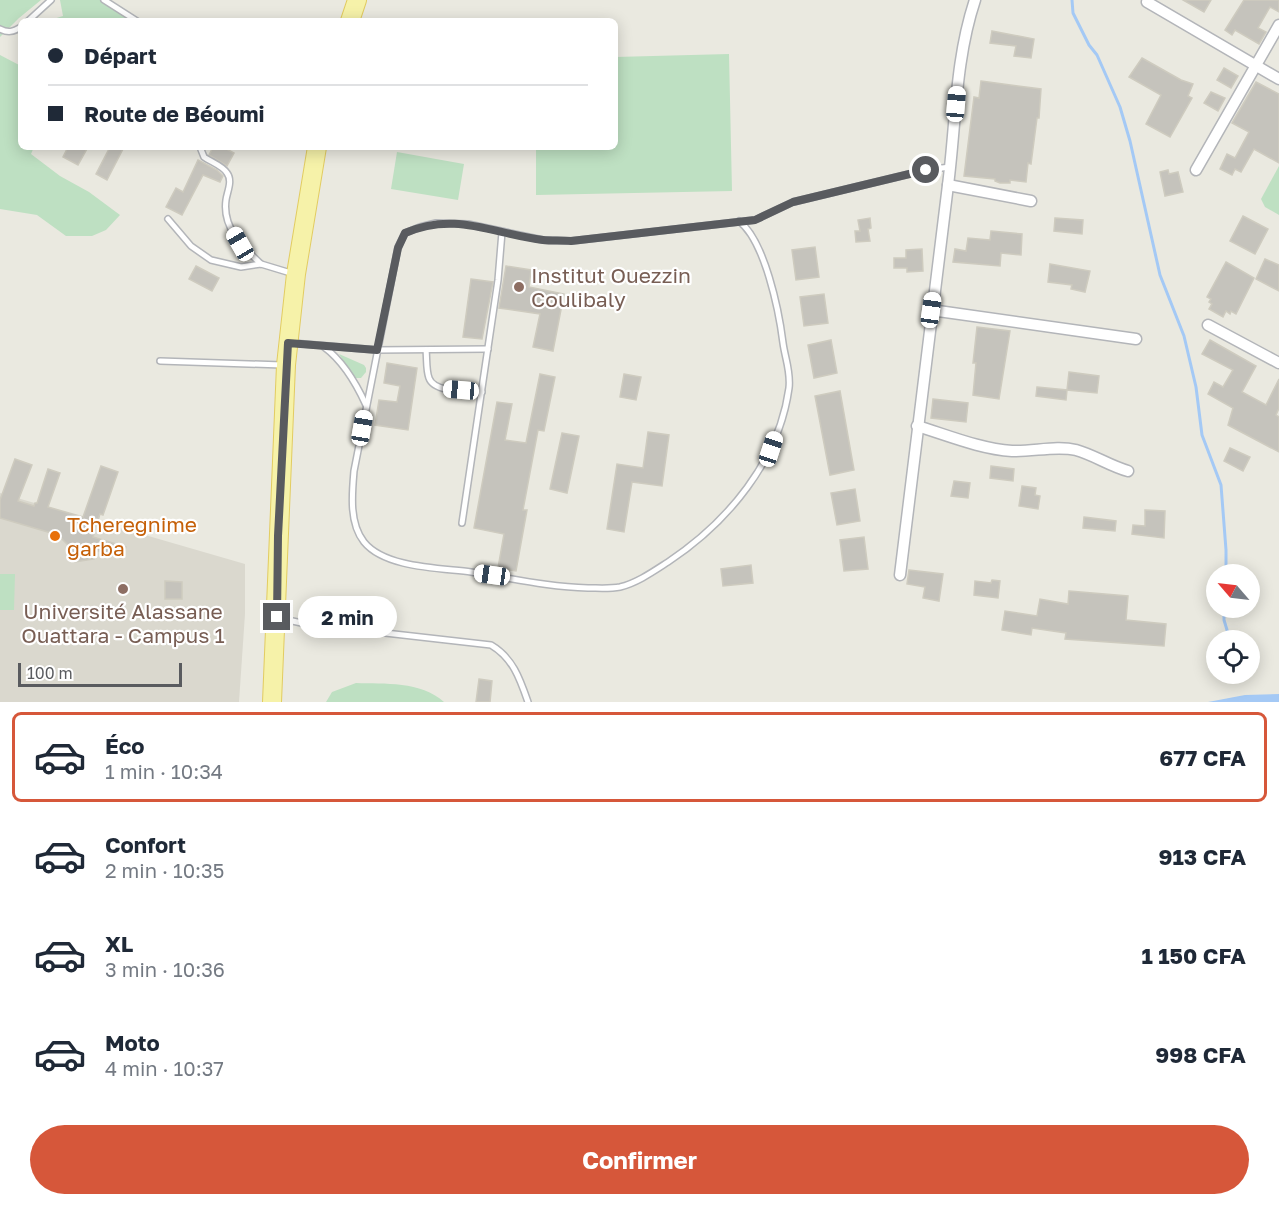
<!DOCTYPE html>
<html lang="fr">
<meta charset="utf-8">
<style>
body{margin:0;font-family:"Golos Text",sans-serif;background:#f2f2f3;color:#1f2937;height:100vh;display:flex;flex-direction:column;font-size:22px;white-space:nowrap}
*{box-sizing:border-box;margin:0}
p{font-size:20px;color:#747a83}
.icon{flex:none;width:33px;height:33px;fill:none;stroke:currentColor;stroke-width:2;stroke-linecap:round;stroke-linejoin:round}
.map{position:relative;height:702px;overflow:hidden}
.drawer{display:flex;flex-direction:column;background:#fff;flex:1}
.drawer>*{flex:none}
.top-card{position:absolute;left:18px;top:18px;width:600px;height:132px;border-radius:9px;box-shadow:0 3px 15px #0003;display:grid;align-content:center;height:132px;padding:0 30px;background:#fff}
.needle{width:39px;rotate:298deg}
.tools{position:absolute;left:1206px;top:564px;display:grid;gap:12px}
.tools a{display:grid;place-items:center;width:54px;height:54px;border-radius:50%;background:#fff;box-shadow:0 3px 15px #0003;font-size:30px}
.scale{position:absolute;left:18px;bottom:15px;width:164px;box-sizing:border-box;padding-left:6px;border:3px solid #595b5f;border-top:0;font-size:16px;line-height:21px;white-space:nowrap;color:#595b5f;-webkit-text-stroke:4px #fff;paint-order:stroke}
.end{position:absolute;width:27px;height:27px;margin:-14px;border:8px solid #595b5f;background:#fff;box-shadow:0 0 0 3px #fff}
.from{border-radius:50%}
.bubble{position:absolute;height:42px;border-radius:21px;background:#fff;box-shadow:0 3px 15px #0003;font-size:20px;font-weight:700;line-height:42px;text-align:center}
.car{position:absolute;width:18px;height:36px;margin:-18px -9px;border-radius:8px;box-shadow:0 0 4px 2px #0007;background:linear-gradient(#fff 24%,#345 0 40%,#fff 0 76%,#345 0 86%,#fff 0)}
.top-card b{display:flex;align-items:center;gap:21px;height:57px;font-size:22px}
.top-card b+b{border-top:2px solid #e0e1e3}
.top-card i{width:15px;height:15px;background:#1f2937}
ul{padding:10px 0 0;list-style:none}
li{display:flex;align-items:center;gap:18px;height:90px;margin:0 12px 9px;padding:0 18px;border:3px solid transparent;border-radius:9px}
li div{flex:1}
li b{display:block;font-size:22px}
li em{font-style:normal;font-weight:700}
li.selected{border-color:#d6573a}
li>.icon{width:54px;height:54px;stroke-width:1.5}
.cta{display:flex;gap:12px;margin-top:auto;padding:12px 30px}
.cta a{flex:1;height:69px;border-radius:36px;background:#d6573a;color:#fff;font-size:24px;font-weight:700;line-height:69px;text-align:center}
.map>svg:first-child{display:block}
</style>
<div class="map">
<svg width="1279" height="702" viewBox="0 0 1279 702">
<rect width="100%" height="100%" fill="#eae9e0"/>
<!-- education -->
<polygon fill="#dad8ce" points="0,493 245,564 245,614 239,702 0,702"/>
<!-- green -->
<g fill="#bee0c2">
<polygon points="0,0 41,0 19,18 0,37"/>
<polygon points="60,0 104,0 117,5 132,21 47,21 63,16"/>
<polygon points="729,54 732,191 536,195 536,147 615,147 615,57"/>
<polygon points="0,55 21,66 21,147 34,147 31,154 60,176 89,192 120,215 106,230 92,236 66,236 37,215 0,209"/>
<polygon points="397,152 464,164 458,200 391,189"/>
<polygon points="1279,166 1279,215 1265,207 1261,199"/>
<polygon points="339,354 364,365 366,368 366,372 361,378 354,378"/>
<polygon points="0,574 15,574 14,610 0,610"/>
<path d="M356 683C384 684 421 681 444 702H326L332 692Z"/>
</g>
<!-- water -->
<polygon fill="#a4c9f5" points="1279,694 1279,702 1208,702 1245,695"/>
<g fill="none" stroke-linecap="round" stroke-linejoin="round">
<!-- stream -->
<g stroke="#a4c9f5" stroke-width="3">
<polyline points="1072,0 1073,13 1089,45 1097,55 1120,107 1130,141 1160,275 1184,336 1196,387 1202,435 1221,485 1226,550 1226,574"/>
<polyline points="1224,608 1224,620 1230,640"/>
<polyline points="1239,674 1240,678"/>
</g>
</g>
<!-- building -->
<g fill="#c5c3bc" stroke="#cecbbf" stroke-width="1.5">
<polygon points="1183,0 1211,0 1204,12"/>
<polygon points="1244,0 1279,0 1279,12 1270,7 1258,28 1266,32 1259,44 1235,30 1232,35 1225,30"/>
<polygon points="992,31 1034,39 1031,58 1014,56 1016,46 990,43"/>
<polygon points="1142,58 1181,80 1193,84 1188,96 1192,98 1170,137 1146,124 1161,95 1129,77"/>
<polygon points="1224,68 1238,76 1231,88 1217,80"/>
<polygon points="981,81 1041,89 1039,118 1037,118 1031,164 1028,163 1026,182 1010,180 1010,183 1000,183 995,181 995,179 964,176 974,97 979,98"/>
<polygon points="1256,82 1279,94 1279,163 1254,149 1241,172 1235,169 1232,175 1220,169 1227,154 1235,158 1249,132 1232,123"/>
<polygon points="1211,92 1225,98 1218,111 1204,103"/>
<polygon points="68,147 88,147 78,165 63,157"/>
<polygon points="110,147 124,147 107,180 96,174"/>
<polygon points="213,147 223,147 234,153 227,166 209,155"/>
<polygon points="198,160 217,170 223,176 220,182 203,175 182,215 166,207 176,188 183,192"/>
<polygon points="1168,170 1169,174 1178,172 1183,192 1165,196 1160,172"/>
<polygon points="1243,216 1268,229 1255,254 1230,241"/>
<polygon points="870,218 871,228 868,229 870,241 856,242 855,231 860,231 858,220"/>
<polygon points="1055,218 1083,220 1082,234 1054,231"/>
<polygon points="991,231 1022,234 1021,255 1001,253 1000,266 953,262 955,249 966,251 968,238 990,240"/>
<polygon points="815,247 819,277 796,280 792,250"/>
<polygon points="922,249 923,271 907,272 907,268 894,268 894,258 906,258 906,250"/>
<polygon points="1265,259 1279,265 1279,291 1256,279"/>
<polygon points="1226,262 1254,278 1236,314 1231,311 1230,314 1226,311 1223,317 1209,309 1212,304 1209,302 1211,299 1207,297"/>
<polygon points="1050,264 1090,271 1085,292 1071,289 1072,285 1048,282"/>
<polygon points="196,266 219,278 212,291 189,279"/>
<polygon points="506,266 531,270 529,287 564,294 553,351 533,347 540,314 499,308"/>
<polygon points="471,279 493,282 482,339 463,337"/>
<polygon points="824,294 828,323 804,326 800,297"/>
<polygon points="977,327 1010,331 999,399 973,395 976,363 973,363"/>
<polygon points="831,340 837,373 814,378 808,345"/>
<polygon points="1210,340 1256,366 1242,392 1266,405 1279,379 1279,408 1276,415 1279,417 1279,452 1228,425 1233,408 1208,394 1214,382 1223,387 1233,370 1202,354"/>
<polygon points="387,363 417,368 408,430 375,425 379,400 397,402 400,386 384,383"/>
<polygon points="1069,372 1099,376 1097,393 1067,390"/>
<polygon points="540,374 555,377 544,431 538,430 523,510 527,510 516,571 498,568 504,534 474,528 497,402 512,404 505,440 526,443"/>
<polygon points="624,374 641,377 636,400 620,397"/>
<polygon points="1037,387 1067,390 1066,400 1036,396"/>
<polygon points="840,391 854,470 830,475 815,396"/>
<polygon points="933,399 968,403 966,422 931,418"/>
<polygon points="648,432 669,435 662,486 632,482 624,532 607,529 617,464 643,468"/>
<polygon points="562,433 579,436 567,493 550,489"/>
<polygon points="1230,448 1250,457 1243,471 1224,461"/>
<polygon points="15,459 32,465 18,501 34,506 35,503 37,503 48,469 60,473 48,507 83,517 101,466 118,472 103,515 100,514 93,537 126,547 122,558 92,549 94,559 75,562 73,550 58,535 0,518 0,500"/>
<polygon points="991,466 1014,469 1013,481 990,478"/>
<polygon points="954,481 970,483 968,498 951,496"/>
<polygon points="1022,486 1036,488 1035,495 1040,496 1038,509 1019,506"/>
<polygon points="855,489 860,521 837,525 831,493"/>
<polygon points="1145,510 1165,511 1164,538 1132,534 1133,525 1145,526"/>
<polygon points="1084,517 1116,521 1115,531 1083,528"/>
<polygon points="864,537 868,569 844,571 840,540"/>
<polygon points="751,565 753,583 723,586 721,569"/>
<polygon points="909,570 943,574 939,601 923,598 925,587 907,584"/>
<polygon points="992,580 1000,581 998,598 974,595 975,581 991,583"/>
<polygon points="165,581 182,582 182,599 165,599"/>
<polygon points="1069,591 1128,596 1126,620 1166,624 1164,646 1065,639 1066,633 1032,628 1031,635 1002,630 1005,611 1037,616 1040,599 1068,604"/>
<polygon points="479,679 492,681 490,702 476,702"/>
</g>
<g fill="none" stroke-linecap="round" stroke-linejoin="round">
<defs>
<g id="lane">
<polyline points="104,0 137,21"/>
<polyline points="28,21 51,0"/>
<path d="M0 29C8 33 13 32 21 27"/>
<path d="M200 147 204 157C211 162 223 166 227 173 233 181 227 192 226 200 222 228 243 247 261 264"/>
<polyline points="168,219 191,246 211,260 241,267 261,264 294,274"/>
<path d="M739 221C765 241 779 311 783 343 785 358 791 372 789 388 779 461 728 522 668 562 654 571 637 583 620 587 610 589 598 588 588 588 548 587 510 578 471 572 440 568 385 568 364 542 349 523 352 494 354 471L398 247 405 233 420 227 436 223 468 224 543 240 571 241 755 220 793 202 926 170 950 167"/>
<polyline points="292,343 377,350 488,349"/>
<path d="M324 347C343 361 356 383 366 405"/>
<path d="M426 350C427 359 426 370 429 378 434 393 468 391 482 392"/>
<polyline points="160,361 282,365"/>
<polyline points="462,523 498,280 502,232"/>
<path d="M279 618 306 624 491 645C513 658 520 679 528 702"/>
</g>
<g id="street">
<polyline points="1147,2 1279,79"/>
<polyline points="1196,170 1279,25"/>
<polyline points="948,185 1031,201"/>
<polyline points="931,310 1136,339"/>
<polyline points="1208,325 1279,363"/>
<path d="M917 426C947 435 980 449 1012 451 1033 452 1056 445 1076 450 1094 455 1110 466 1128 471"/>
<path d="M900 575C915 445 931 315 948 185 956 123 955 60 975 0"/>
</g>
<g id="primary">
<polyline points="350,21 357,0"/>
<polyline points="272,702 286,365 296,274 317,147"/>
</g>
</defs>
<!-- lane casing -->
<use href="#lane" stroke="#b3b5b9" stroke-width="8"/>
<!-- street casing -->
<use href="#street" stroke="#b3b5b9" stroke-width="13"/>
<!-- primary casing -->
<use href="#primary" stroke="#e2cc61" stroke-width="20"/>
<!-- lane -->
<use href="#lane" stroke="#fff" stroke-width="5"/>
<!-- street -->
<use href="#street" stroke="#fff" stroke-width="10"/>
<!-- primary -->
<use href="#primary" stroke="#f6f2a9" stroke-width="18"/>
</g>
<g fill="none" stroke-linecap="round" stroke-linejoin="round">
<!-- route -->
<path stroke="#595b5f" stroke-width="8" d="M277 617 278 536 288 343 377 350 398 248 405 233C455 211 493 234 543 240 552 241 562 240 571 241L755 220 793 202 926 170"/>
</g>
<!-- markers -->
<g fill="#8d6e63" stroke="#fff" stroke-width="2">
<circle cx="519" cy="287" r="6"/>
<circle cx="123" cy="589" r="6"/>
</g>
<circle fill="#e8710a" stroke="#fff" stroke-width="2" cx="55" cy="536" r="6"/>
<g text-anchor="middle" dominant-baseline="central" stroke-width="4.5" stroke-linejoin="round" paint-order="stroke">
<!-- education labels -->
<g font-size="21" fill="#785e54" stroke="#fff" text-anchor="start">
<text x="531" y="275">Institut Ouezzin<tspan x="531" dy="24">Coulibaly</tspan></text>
<text x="123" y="611" text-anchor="middle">Université Alassane<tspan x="123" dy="24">Ouattara - Campus 1</tspan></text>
</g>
<!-- food labels -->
<g font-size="21" fill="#c56008" stroke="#fff" text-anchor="start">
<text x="67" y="524">Tcheregnime<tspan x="67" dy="24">garba</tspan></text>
</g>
</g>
</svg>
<div class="tools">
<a><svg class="needle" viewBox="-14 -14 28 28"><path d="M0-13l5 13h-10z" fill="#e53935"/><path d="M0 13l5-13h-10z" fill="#747a83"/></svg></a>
<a><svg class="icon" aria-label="locate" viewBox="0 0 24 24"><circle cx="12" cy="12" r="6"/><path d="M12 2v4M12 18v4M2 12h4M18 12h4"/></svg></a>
</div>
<div class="scale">100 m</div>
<i class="end from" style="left:926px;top:170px"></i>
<i class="end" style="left:277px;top:617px"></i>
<div class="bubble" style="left:298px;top:596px;width:99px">2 min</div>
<i class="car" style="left:956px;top:104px;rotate:5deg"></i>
<i class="car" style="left:240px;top:244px;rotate:330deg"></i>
<i class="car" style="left:931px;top:310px;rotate:8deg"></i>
<i class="car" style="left:461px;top:390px;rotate:275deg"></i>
<i class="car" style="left:362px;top:428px;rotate:10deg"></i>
<i class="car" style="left:771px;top:449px;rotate:18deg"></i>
<i class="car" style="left:492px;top:575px;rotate:278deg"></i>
<div class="top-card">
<b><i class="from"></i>Départ</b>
<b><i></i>Route de Béoumi</b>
</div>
</div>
<section class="drawer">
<ul>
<li class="selected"><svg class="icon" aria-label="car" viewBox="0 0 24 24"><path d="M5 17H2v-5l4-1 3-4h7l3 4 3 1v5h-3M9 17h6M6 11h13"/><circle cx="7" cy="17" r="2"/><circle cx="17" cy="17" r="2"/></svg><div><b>Éco</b><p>1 min · 10:34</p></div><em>677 CFA</em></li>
<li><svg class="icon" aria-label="car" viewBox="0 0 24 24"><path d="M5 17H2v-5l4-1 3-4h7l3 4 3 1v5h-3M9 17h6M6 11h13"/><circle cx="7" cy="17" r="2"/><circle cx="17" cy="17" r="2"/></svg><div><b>Confort</b><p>2 min · 10:35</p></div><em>913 CFA</em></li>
<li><svg class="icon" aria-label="car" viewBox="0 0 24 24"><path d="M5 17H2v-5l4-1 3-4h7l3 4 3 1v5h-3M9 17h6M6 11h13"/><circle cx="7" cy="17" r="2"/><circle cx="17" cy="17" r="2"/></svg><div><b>XL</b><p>3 min · 10:36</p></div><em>1 150 CFA</em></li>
<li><svg class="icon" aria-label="car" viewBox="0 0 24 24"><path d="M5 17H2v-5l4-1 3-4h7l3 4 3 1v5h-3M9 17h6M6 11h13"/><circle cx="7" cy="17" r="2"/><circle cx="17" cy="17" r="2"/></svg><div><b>Moto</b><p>4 min · 10:37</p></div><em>998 CFA</em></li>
</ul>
<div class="cta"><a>Confirmer</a></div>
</section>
